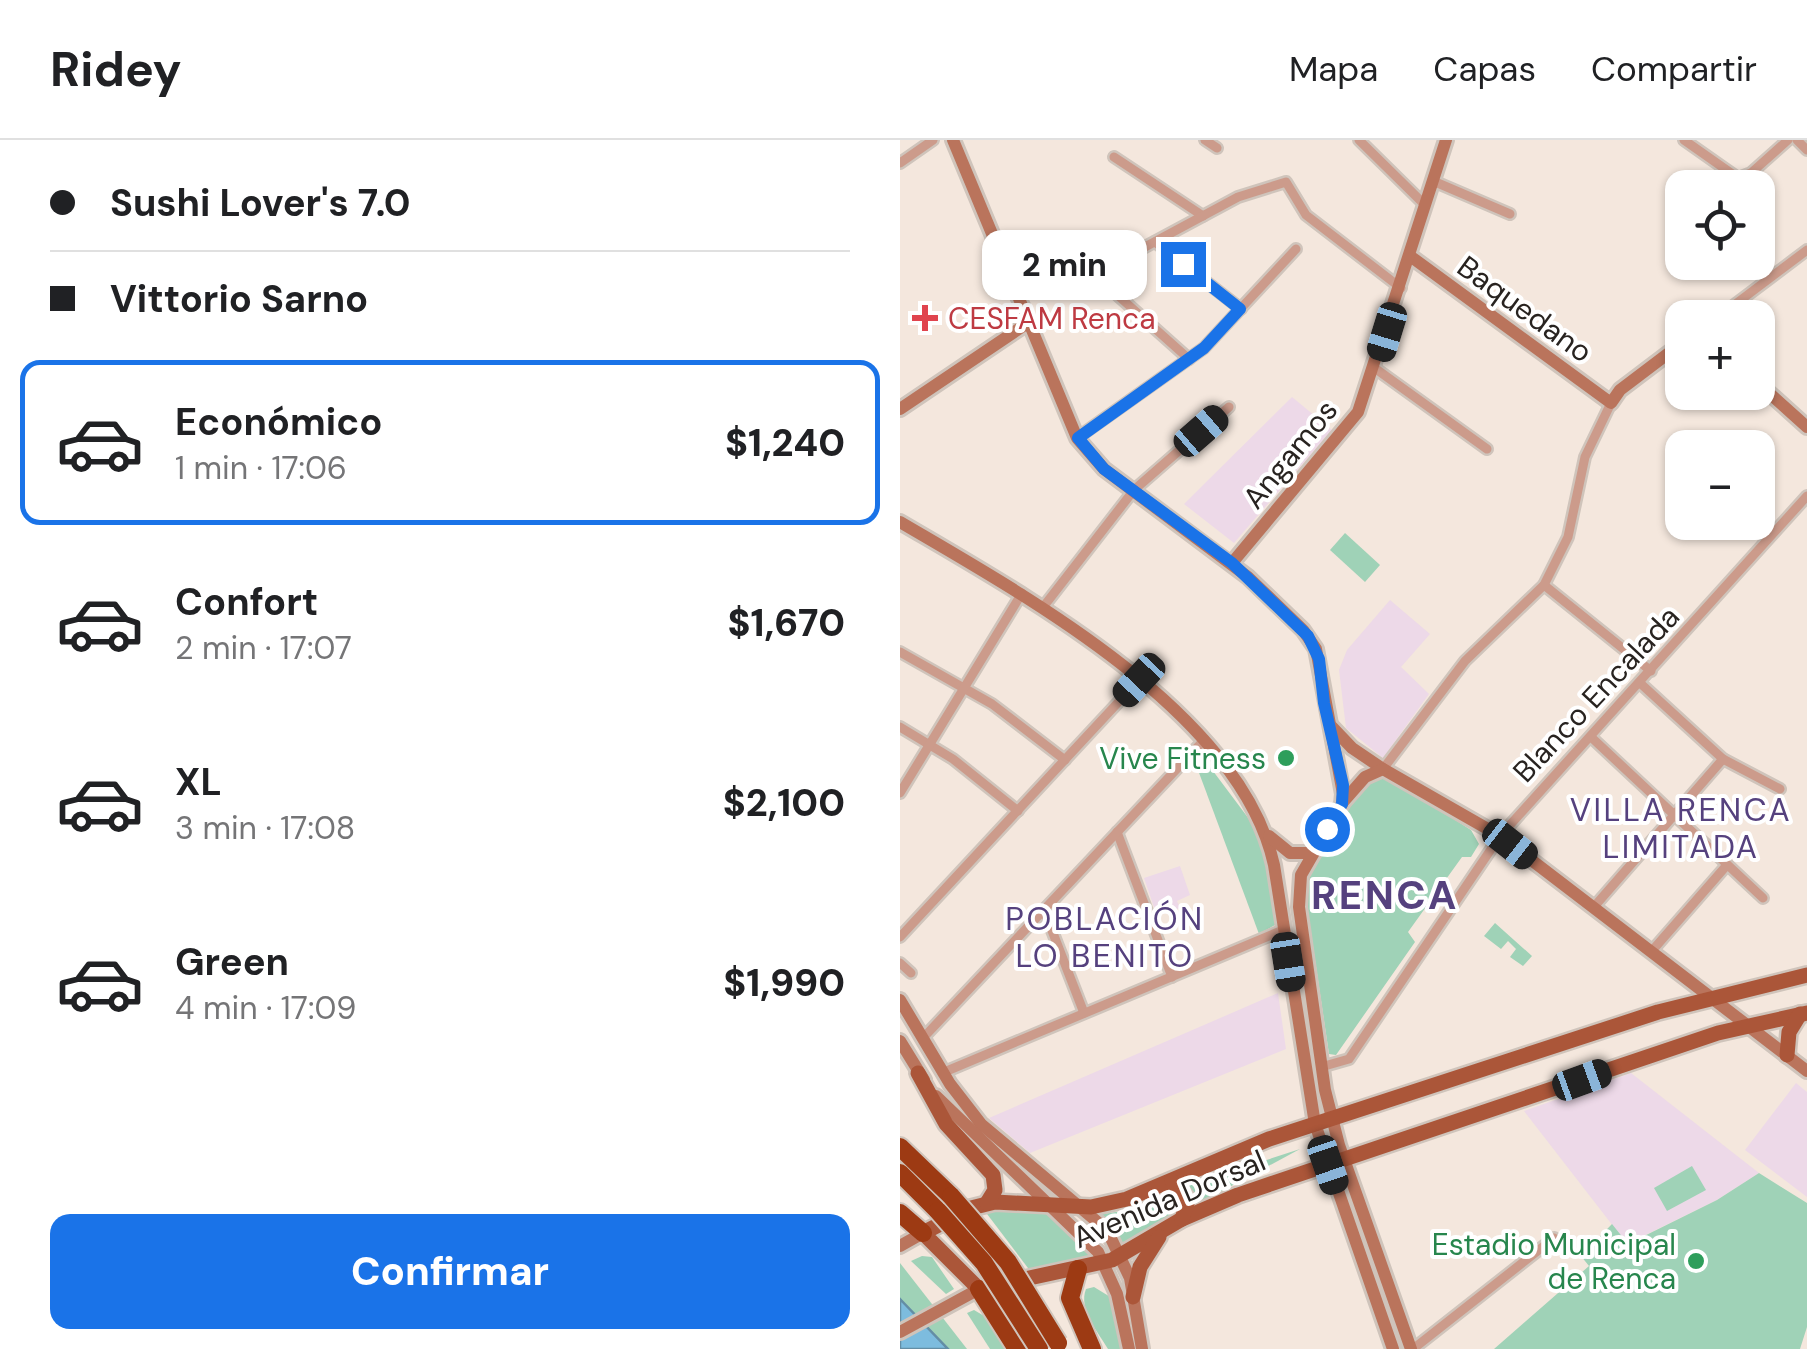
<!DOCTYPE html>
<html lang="es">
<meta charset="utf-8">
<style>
body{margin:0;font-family:"DM Sans",sans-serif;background:#f2f2f2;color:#202124;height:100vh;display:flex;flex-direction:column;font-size:38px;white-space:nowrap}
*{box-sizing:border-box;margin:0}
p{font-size:32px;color:#757577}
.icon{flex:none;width:55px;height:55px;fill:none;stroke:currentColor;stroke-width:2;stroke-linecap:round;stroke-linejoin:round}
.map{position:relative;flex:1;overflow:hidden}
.side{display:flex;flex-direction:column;background:#fff;width:900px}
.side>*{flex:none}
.hud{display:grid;align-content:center;height:220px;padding:0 50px;background:#fff}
.controls{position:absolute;left:765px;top:30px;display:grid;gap:20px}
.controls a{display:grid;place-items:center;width:110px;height:110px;border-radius:20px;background:#fff;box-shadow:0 2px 8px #0004;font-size:50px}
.end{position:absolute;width:45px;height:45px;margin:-22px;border:12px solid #1a73e8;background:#fff;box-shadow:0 0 0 5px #fff}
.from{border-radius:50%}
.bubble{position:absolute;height:70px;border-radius:20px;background:#fff;box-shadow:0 2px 8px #0004;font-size:32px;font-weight:800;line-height:70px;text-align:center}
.car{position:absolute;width:30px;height:60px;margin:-30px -15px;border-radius:12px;box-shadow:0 0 8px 2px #0007;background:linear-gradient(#222 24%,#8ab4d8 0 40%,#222 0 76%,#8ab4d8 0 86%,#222 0)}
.hud b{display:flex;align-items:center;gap:35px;height:95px;font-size:38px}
.hud b+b{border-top:2px solid #e0e0e0}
.hud i{width:25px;height:25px;background:#202124}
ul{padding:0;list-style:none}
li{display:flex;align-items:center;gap:30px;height:165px;margin:0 20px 15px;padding:0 30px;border:5px solid transparent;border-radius:20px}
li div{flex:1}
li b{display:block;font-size:38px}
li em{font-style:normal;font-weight:800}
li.active{border-color:#1a73e8}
li>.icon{width:90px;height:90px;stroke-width:1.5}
.action{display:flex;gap:20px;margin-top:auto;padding:20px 50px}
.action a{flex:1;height:115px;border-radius:20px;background:#1a73e8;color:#fff;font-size:40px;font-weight:800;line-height:115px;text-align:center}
header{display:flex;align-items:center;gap:60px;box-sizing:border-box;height:140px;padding:0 50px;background:#fff;border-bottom:2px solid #e0e0e0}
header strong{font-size:48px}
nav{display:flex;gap:55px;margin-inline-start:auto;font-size:35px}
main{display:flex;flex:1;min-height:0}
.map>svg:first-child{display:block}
</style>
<header>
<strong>Ridey</strong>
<nav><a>Mapa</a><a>Capas</a><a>Compartir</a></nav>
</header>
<main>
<section class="side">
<div class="hud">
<b><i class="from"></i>Sushi Lover's 7.0</b>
<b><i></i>Vittorio Sarno</b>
</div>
<ul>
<li class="active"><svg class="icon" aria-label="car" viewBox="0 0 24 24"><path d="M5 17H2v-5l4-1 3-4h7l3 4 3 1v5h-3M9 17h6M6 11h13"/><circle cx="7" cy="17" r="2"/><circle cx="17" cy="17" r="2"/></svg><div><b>Económico</b><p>1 min · 17:06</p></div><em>$1,240</em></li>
<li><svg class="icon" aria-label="car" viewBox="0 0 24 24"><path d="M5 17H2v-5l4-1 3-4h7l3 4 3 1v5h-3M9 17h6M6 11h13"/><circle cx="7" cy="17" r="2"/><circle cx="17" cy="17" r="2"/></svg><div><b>Confort</b><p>2 min · 17:07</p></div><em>$1,670</em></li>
<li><svg class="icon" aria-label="car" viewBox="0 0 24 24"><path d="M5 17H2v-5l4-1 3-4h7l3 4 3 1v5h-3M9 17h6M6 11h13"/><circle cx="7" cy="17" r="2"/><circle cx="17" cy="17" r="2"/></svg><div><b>XL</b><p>3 min · 17:08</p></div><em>$2,100</em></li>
<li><svg class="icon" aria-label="car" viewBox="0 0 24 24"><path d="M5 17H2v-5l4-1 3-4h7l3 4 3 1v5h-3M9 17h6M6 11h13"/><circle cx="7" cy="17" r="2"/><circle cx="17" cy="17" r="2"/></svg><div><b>Green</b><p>4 min · 17:09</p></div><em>$1,990</em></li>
</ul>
<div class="action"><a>Confirmar</a></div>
</section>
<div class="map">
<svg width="907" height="1209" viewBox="0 0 907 1209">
<rect width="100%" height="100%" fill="#f4e7dd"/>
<!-- education -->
<g fill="#edd9e8">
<polygon points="392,257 432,290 334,403 284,364"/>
<polygon points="490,460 530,494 501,527 529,554 483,618 446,588 439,530 447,510"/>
<polygon points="280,726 290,755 277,761 280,768 257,776 244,738"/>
<polygon points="378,853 386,909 130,1013 89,978"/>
<polygon points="731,933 859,1033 817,1060 727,1104 624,971"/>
<polygon points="896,943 907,952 907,1057 845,1010"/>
</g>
<!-- green -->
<g fill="#9fd2b7">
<polygon points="445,393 480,425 465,442 430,410"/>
<polygon points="301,615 361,695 369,714 375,785 359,794 295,622"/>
<path d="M485 635 571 690 579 704 571 717H562L508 792 515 802 436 915 429 914 403 739C418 715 458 639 485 635Z"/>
<polygon points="595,783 632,816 623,826 610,817 616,809 608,801 601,809 584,796"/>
<polygon points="400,1009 296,1065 287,1046"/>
<polygon points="792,1026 806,1050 767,1071 754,1048"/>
<polygon points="859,1033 907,1063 907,1187 900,1209 594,1209 689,1126 681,1116 712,1084 728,1104 817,1060"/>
<polygon points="270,1054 278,1055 281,1071 222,1110 196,1075 229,1070"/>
<polygon points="111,1069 146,1072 195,1120 131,1132 84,1070"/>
<polygon points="465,1094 493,1173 491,1185 500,1209 499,1209 459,1095"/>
<polygon points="22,1116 32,1117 54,1149 46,1154 11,1121"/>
<polygon points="0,1123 67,1209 0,1209"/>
<path d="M194 1147 212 1158 221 1209H208C198 1192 178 1169 186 1149Z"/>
<polygon points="74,1170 91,1180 108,1209 90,1209 67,1173"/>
</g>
<!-- water -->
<polygon fill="#7dbcde" stroke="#648ea5" stroke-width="2.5" points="0,1159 48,1209 0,1209"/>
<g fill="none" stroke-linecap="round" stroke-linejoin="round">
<defs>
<g id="street">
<polyline points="305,0 317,8"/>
<polyline points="459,0 525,65"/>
<polyline points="784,0 838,38 851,33 888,0"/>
<polyline points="897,0 907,10"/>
<polyline points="214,17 303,76"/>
<polyline points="0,23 33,0"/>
<polyline points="533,41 610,74"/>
<polyline points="255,102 341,169"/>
<polyline points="232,114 338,57 386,42 406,75 501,148"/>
<polyline points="205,144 289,219"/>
<polyline points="817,178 907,110"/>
<polyline points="476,229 587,309"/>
<polyline points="177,298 304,208 396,109"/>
<polyline points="644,445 751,531"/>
<polyline points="144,466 234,350 329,267"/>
<polyline points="0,512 92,564 165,620"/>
<polyline points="740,543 823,619 880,649"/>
<polyline points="0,587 53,619 118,671"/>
<polyline points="691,597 863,758"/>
<polyline points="483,629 565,521 644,445 668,397 685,317 711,263"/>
<polyline points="0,653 122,453"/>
<polyline points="217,692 272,837"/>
<polyline points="693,768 823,619"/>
<polyline points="144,770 184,873"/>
<polyline points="0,797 239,540"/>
<polyline points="751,812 827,725"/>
<polyline points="0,823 11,833"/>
<polyline points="24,897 305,599"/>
<polyline points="421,927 449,919 600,696 907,356"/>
<polyline points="42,933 383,790"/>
<polyline points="513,1209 654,1098"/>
</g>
<g id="secondary">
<polyline points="53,0 177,298 204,329 348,437 403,490 416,509 443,654 442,664 401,735 399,767 425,950 439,1005 511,1209"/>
<polyline points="510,116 711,263 720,250 782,203"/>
<polyline points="858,243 907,287"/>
<polyline points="0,269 129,182"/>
<path d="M0 382C124 455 341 573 374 725L415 984 493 1209"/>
<polyline points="332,423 458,272 546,0"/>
<polyline points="432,587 452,608 483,629 600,696 907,931"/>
<polyline points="443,662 465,637 483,629"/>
<polyline points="369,696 390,713 412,713"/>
<polyline points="0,860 50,944 81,984 207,1090 230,1138 242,1209"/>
<polyline points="0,901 24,940"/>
<polyline points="36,956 198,1112 217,1154 229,1209"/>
<polyline points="0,1106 23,1093"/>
<polyline points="0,1192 79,1149"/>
</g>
<g id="primary">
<polyline points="907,835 758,872 369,999 227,1059 191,1067 95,1062 71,1068 23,1093 79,1149 212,1120 282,1079 338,1055 818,893 907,873"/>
<polyline points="887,915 889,892 900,874"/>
<polyline points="18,933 46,984 93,1035 95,1050 87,1063"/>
<polyline points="272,1041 288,1060 282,1079"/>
<polyline points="233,1157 240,1127 259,1097"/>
</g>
<g id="highway">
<polyline points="0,1007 51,1056"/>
<polyline points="0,1033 38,1071"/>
<polyline points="0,1073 23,1093"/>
<polyline points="178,1129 170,1158 192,1209"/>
<polyline points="79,1149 117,1209"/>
</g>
</defs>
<!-- street casing -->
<use href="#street" stroke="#cfc4bb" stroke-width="14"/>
<!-- secondary casing -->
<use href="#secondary" stroke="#cfc4bb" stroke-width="18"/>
<!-- primary casing -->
<use href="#primary" stroke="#cfc4bb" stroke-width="20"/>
<!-- highway casing -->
<use href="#highway" stroke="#cfc4bb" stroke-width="22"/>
<!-- street -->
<use href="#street" stroke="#cc9b8b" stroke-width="9"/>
<!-- secondary -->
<use href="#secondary" stroke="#ba745c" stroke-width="12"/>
<!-- primary -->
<use href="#primary" stroke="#ab5639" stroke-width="15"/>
<!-- highway -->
<use href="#highway" stroke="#9d3a13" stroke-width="18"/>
<defs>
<g id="highway-bridge">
<polyline points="51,1056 108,1122 158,1203"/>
<polyline points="38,1071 84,1123 139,1209"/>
</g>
</defs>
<!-- highway-bridge casing -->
<use href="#highway-bridge" stroke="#cfc4bb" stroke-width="22" stroke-linecap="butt"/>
<!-- highway-bridge -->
<use href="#highway-bridge" stroke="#9d3a13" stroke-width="18"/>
</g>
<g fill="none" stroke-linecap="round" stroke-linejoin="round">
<!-- route -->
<polyline stroke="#1a73e8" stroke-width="12" points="283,124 340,169 304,208 178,298 204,329 332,423 408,496 419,519 424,563 443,645 442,664 427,689"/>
</g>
<!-- markers -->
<path fill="#e0444e" stroke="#fff" stroke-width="4" d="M20 163h10v10h10v10h-10v10h-10v-10h-10v-10h10z"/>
<g fill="#2e9e5b" stroke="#fff" stroke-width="4">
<circle cx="386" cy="618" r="10"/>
<circle cx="796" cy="1121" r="10"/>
</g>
<g text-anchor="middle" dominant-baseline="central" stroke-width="8" stroke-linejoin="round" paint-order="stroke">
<!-- street labels -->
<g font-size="30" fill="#282320" stroke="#fff">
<text transform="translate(625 169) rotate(36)">Baquedano</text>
<text transform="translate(390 314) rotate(-51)">Angamos</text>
<text transform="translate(696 554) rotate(-47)">Blanco Encalada</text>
<text transform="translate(269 1059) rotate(-23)">Avenida Dorsal</text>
</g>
<!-- health labels -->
<g font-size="30" fill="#be3a42" stroke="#fff" text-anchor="start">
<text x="48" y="178">CESFAM Renca</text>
</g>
<!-- leisure labels -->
<g font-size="30" fill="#27864d" stroke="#fff" text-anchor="end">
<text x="366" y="618">Vive Fitness</text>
<text x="776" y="1104">Estadio Municipal<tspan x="776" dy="34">de Renca</tspan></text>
</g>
<!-- neighbourhood labels -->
<g font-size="32" letter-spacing="2.5" fill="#55417e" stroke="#fff">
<text x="781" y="670">VILLA RENCA<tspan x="781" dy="37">LIMITADA</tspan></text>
<text x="205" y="779">POBLACIÓN<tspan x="205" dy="37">LO BENITO</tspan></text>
</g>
<!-- district labels -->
<g font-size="40" font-weight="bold" letter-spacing="2.5" fill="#55417e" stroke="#fff">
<text x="485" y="755">RENCA</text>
</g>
</g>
</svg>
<div class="controls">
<a><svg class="icon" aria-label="locate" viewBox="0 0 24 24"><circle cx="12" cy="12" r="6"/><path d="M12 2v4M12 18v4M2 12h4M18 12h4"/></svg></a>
<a>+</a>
<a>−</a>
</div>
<i class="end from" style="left:427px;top:689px"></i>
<i class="end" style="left:283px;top:124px"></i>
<div class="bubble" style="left:82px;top:90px;width:165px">2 min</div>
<i class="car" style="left:487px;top:192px;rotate:197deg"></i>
<i class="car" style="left:301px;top:291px;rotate:49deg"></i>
<i class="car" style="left:239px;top:540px;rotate:223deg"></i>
<i class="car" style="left:610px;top:704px;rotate:128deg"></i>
<i class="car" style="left:388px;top:822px;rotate:171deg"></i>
<i class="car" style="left:682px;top:940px;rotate:70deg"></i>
<i class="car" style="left:428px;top:1025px;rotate:161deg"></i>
</div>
</main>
